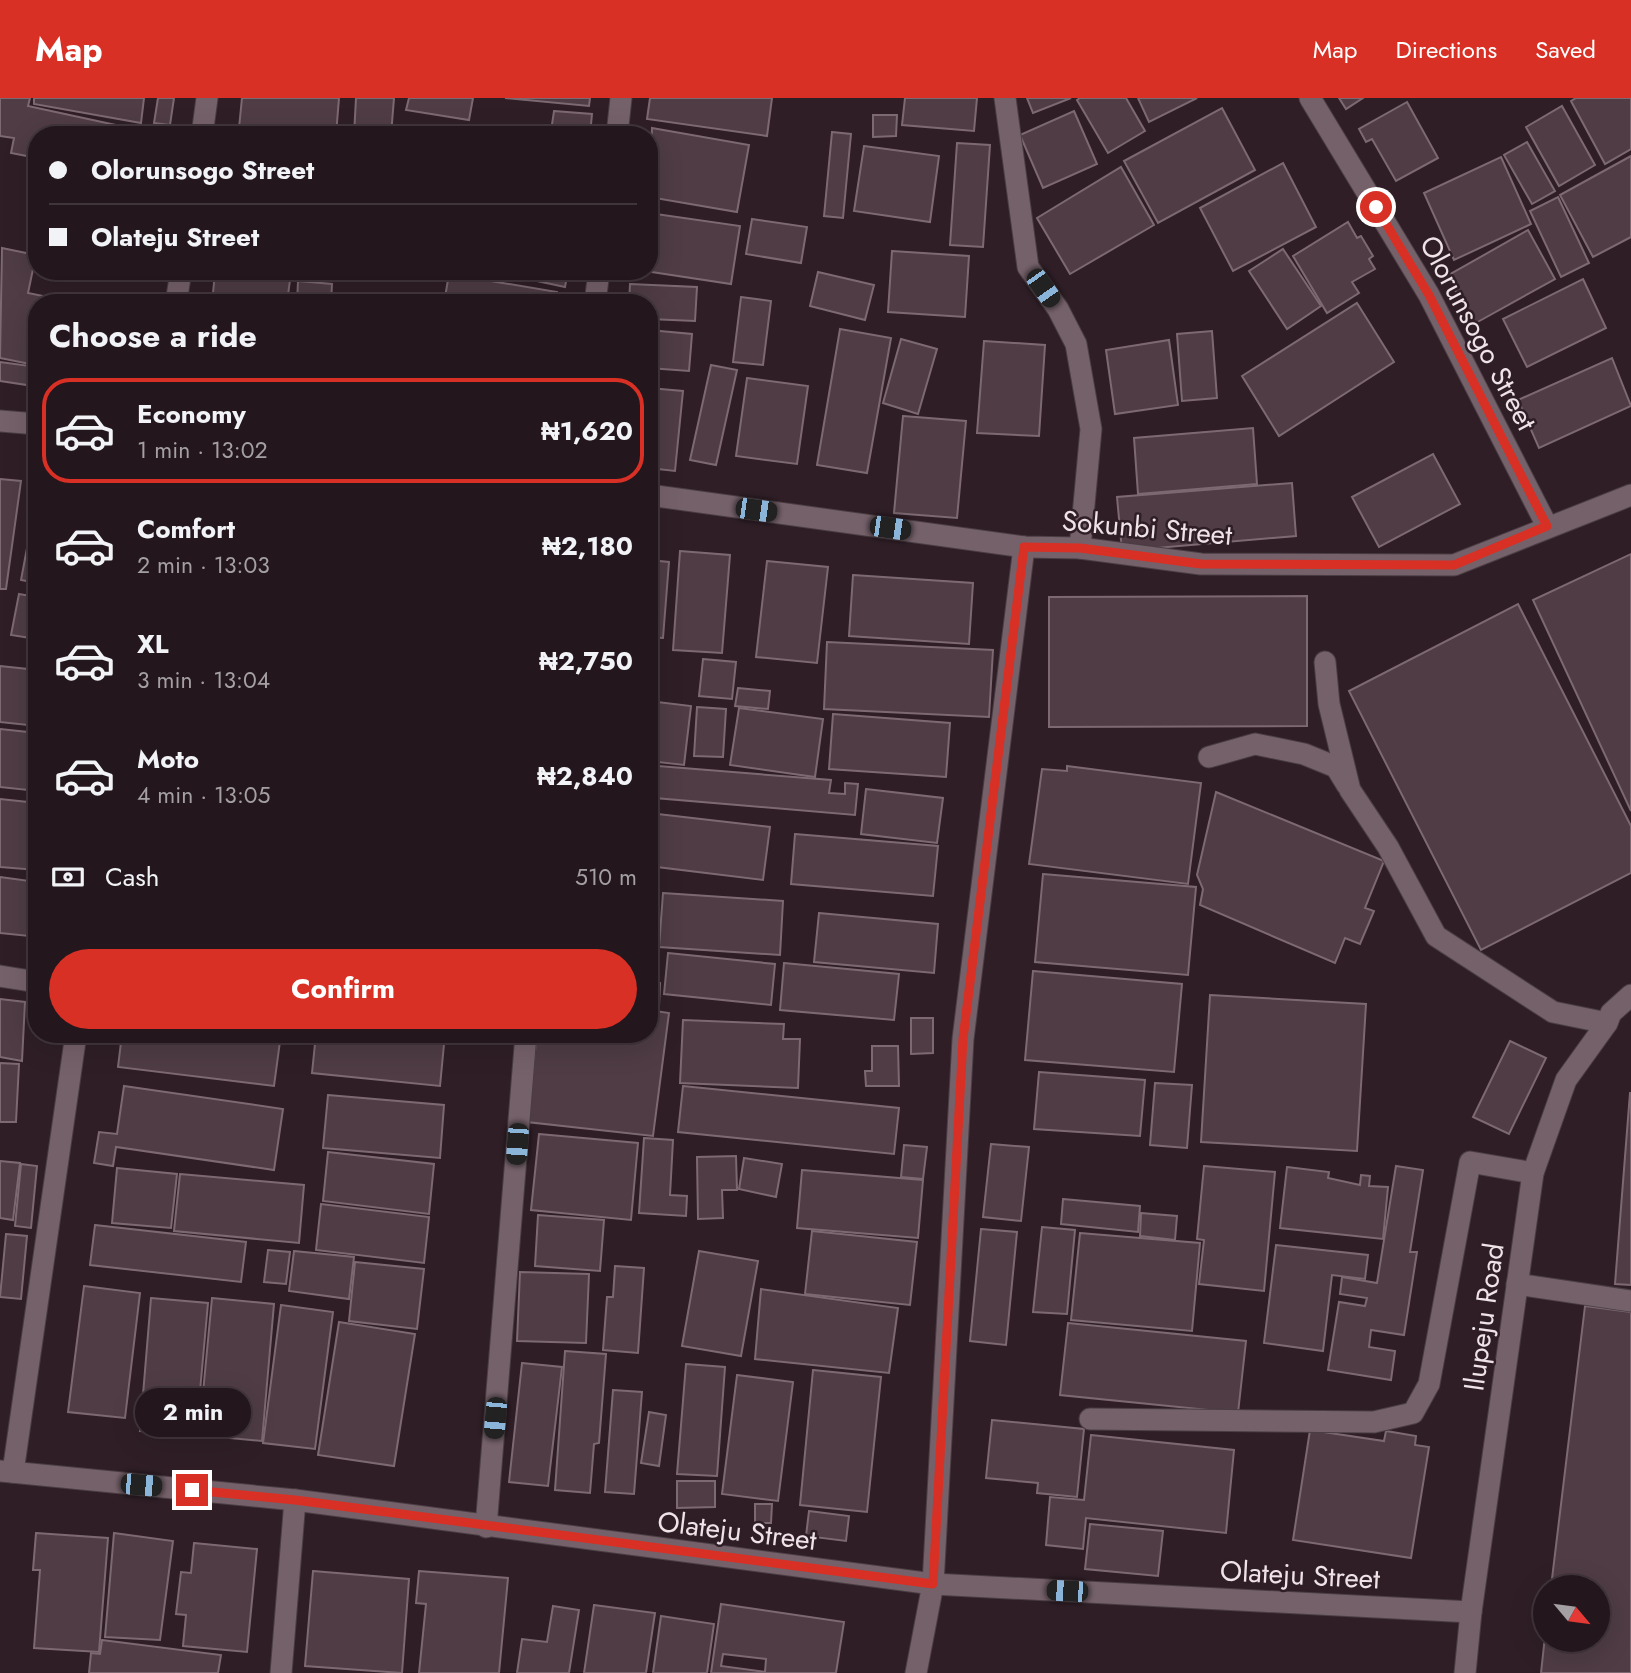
<!DOCTYPE html>
<meta charset="utf-8">
<style>
body{margin:0;font-family:Jost,sans-serif;background:#2b1f25;color:#f1f3f6;height:100vh;display:flex;flex-direction:column;font-size:26px;white-space:nowrap}
*{box-sizing:border-box;margin:0}
p{font-size:23px;color:#a39fa3}
.icon{flex:none;width:38px;height:38px;fill:none;stroke:currentColor;stroke-width:2;stroke-linecap:round;stroke-linejoin:round}
.map{position:relative;flex:1;overflow:hidden}
.details{position:absolute;left:28px;top:196px;width:630px;height:749px;display:flex;flex-direction:column;background:#23161c;border-radius:28px;box-shadow:0 7px 28px #0002,0 0 0 2px #40353b}
.details>*{flex:none}
.top-card{position:absolute;left:28px;top:28px;width:630px;height:154px;border-radius:28px;box-shadow:0 7px 28px #0002,0 0 0 2px #40353b;display:grid;align-content:center;height:154px;padding:0 21px;background:#23161c}
.needle{width:46px;rotate:119deg}
.buttons{position:absolute;left:1533px;top:1477px;display:grid;gap:14px}
.buttons a{display:grid;place-items:center;width:77px;height:77px;border-radius:50%;background:#23161c;box-shadow:0 7px 28px #0002,0 0 0 2px #40353b;font-size:35px}
.end{position:absolute;width:32px;height:32px;margin:-16px;border:9px solid #d93025;background:#fff;box-shadow:0 0 0 4px #fff}
.from{border-radius:50%}
.bubble{position:absolute;height:49px;border-radius:24px;background:#23161c;box-shadow:0 7px 28px #0002,0 0 0 2px #40353b;font-size:23px;font-weight:700;line-height:49px;text-align:center}
.car{position:absolute;width:21px;height:42px;margin:-21px -10px;border-radius:9px;box-shadow:0 0 5px 2px #0007;background:linear-gradient(#222 24%,#8ab4d8 0 40%,#222 0 76%,#8ab4d8 0 86%,#222 0)}
.top-card b{display:flex;align-items:center;gap:24px;height:66px;font-size:26px}
.top-card b+b{border-top:2px solid #40353b}
.top-card i{width:18px;height:18px;background:#f1f3f6}
ul{padding:0;list-style:none}
li{display:flex;align-items:center;gap:21px;height:105px;margin:0 14px 10px;padding:0 7px;border:4px solid transparent;border-radius:28px}
li div{flex:1}
li b{display:block;font-size:26px}
li em{font-style:normal;font-weight:700}
li.current{border-color:#d93025}
li>.icon{width:63px;height:63px;stroke-width:1.5}
h2{padding:0 21px;font-size:32px;line-height:84px}
.pay{display:flex;align-items:center;gap:18px;height:77px;padding:0 21px;font-size:26px}
.pay p{margin-inline-start:auto}
.cta{display:flex;gap:14px;margin-top:auto;padding:14px 21px}
.cta a{flex:1;height:80px;border-radius:42px;background:#d93025;color:#fff;font-size:28px;font-weight:700;line-height:80px;text-align:center}
header{display:flex;align-items:center;gap:42px;box-sizing:border-box;height:98px;padding:0 35px;background:#d93025;color:#fff}
header strong{font-size:33px}
nav{display:flex;gap:38px;margin-inline-start:auto;font-size:24px}
.map>svg:first-child{display:block}
</style>
<header>
<strong>Map</strong>
<nav><a>Map</a><a>Directions</a><a>Saved</a></nav>
</header>
<div class="map">
<svg width="1631" height="1575" viewBox="0 0 1631 1575">
<rect width="100%" height="100%" fill="#2f1e26"/>
<!-- building -->
<g fill="#4f3c45" stroke="#7d6972" stroke-width="2" fill-rule="evenodd">
<polygon points="0,0 30,0 28,8 162,37 37,37 37,60 11,55 14,40 0,38"/>
<polygon points="34,0 144,0 141,25 34,6"/>
<polygon points="158,0 174,0 170,27 154,25"/>
<polygon points="242,0 339,0 336,37 239,30"/>
<polygon points="356,0 394,0 391,37 354,37"/>
<polygon points="409,0 473,0 469,22 406,12"/>
<polygon points="505,0 590,0 589,8"/>
<polygon points="650,0 772,0 767,38 647,21"/>
<polygon points="905,0 977,0 974,33 902,27"/>
<polygon points="1027,0 1071,0 1033,15"/>
<polygon points="1080,0 1126,0 1145,33 1108,55 1077,2"/>
<polygon points="1138,0 1197,0 1149,24"/>
<polygon points="1339,0 1363,0 1346,11"/>
<polygon points="1576,0 1631,0 1631,51 1605,66 1571,3"/>
<polygon points="1407,4 1438,60 1396,83 1372,41 1366,44 1359,31"/>
<polygon points="1562,8 1595,67 1559,88 1526,29"/>
<polygon points="1222,10 1255,72 1158,125 1124,63"/>
<polygon points="554,13 592,16 590,37 551,33"/>
<polygon points="1074,13 1097,66 1043,90 1020,37"/>
<polygon points="873,17 897,17 896,38 873,39"/>
<polygon points="400,27 420,28 420,37 400,37"/>
<polygon points="652,30 749,47 737,114 649,99"/>
<polygon points="481,32 540,37 481,37"/>
<polygon points="832,34 851,36 843,120 824,118"/>
<polygon points="1527,44 1555,93 1532,106 1504,57"/>
<polygon points="957,45 990,47 983,149 950,147"/>
<polygon points="864,48 939,58 930,124 854,113"/>
<polygon points="1631,58 1631,139 1593,159 1560,97"/>
<polygon points="1501,59 1531,126 1454,162 1424,95"/>
<polygon points="1283,65 1316,129 1233,173 1200,110"/>
<polygon points="1121,69 1154,127 1070,176 1037,120"/>
<polygon points="1558,99 1589,165 1561,179 1530,113"/>
<polygon points="649,115 740,128 731,186 645,173 649,173"/>
<polygon points="752,121 807,129 801,165 746,156"/>
<polygon points="1348,124 1357,140 1361,138 1373,158 1369,161 1375,171 1352,184 1359,195 1327,215 1293,158"/>
<polygon points="1528,132 1555,181 1474,226 1447,178"/>
<polygon points="2,150 36,157 28,195 48,199 47,205 37,205 35,267 0,260"/>
<polygon points="1283,151 1321,208 1287,231 1249,173"/>
<polygon points="892,153 969,158 965,219 888,214"/>
<polygon points="491,173 568,173 565,189"/>
<polygon points="818,174 874,187 865,222 810,208"/>
<polygon points="215,175 290,182 287,205 212,205"/>
<polygon points="449,176 557,194 555,205 444,205"/>
<polygon points="1583,181 1606,230 1527,269 1503,221"/>
<polygon points="298,183 332,186 331,205 297,205"/>
<polygon points="630,186 697,189 695,223 649,221 649,205 629,205"/>
<polygon points="741,199 771,203 763,267 733,264"/>
<polygon points="1357,205 1394,264 1279,338 1242,278"/>
<polygon points="840,231 891,240 867,375 817,367"/>
<polygon points="649,232 692,236 689,273 649,270"/>
<polygon points="1212,233 1217,300 1182,303 1177,236"/>
<polygon points="901,241 937,251 918,316 883,305"/>
<polygon points="1169,242 1178,307 1115,316 1106,252"/>
<polygon points="984,243 1045,247 1039,338 977,335"/>
<polygon points="1612,260 1631,308 1539,350 1518,302"/>
<polygon points="0,264 30,268 27,287 0,283"/>
<polygon points="711,267 737,272 716,367 690,362"/>
<polygon points="747,280 808,288 797,366 736,358"/>
<polygon points="649,290 683,293 675,373 649,370"/>
<polygon points="903,318 966,323 957,420 894,415"/>
<polygon points="1253,330 1257,386 1138,396 1134,340"/>
<polygon points="1433,356 1460,406 1379,449 1352,399"/>
<polygon points="0,381 21,383 6,491 0,491"/>
<polygon points="1292,385 1296,438 1122,453 1117,399"/>
<polygon points="37,397 37,485 21,482"/>
<polygon points="680,453 730,457 722,555 673,552"/>
<polygon points="1631,456 1631,713 1533,502"/>
<polygon points="649,462 669,464 663,540 649,539"/>
<polygon points="767,463 828,469 817,565 756,559"/>
<polygon points="853,477 973,485 969,546 849,538"/>
<polygon points="19,496 37,499 37,541 11,537"/>
<polygon points="1307,498 1307,628 1049,629 1049,499"/>
<polygon points="1518,506 1631,728 1631,775 1481,852 1349,593"/>
<polygon points="827,544 993,552 989,619 824,611"/>
<polygon points="703,561 736,564 732,601 699,598"/>
<polygon points="0,568 37,572 37,628 0,624"/>
<polygon points="738,590 770,593 768,611 735,608"/>
<polygon points="649,603 691,608 684,667 649,663"/>
<polygon points="697,609 726,611 723,659 694,658"/>
<polygon points="739,610 823,621 815,679 730,667"/>
<polygon points="833,616 950,625 946,679 829,671"/>
<polygon points="0,631 37,635 37,693 0,689"/>
<polygon points="658,668 831,682 829,695 845,696 845,685 858,686 855,717 655,700"/>
<polygon points="1067,668 1201,685 1188,786 1029,766 1042,671 1067,673"/>
<polygon points="866,691 943,700 937,745 861,736"/>
<polygon points="1216,694 1384,763 1365,810 1374,813 1360,846 1345,840 1335,865 1200,807 1203,791 1197,777"/>
<polygon points="0,701 37,705 37,772 0,769"/>
<polygon points="649,715 770,729 763,782 649,768"/>
<polygon points="795,736 938,748 933,798 791,786"/>
<polygon points="1043,776 1196,789 1188,877 1035,864"/>
<polygon points="0,779 37,784 29,838 0,835"/>
<polygon points="663,795 783,803 780,857 659,849"/>
<polygon points="819,815 938,826 934,875 814,864"/>
<polygon points="668,855 775,866 771,907 664,896"/>
<polygon points="784,865 899,876 894,922 780,912"/>
<polygon points="1033,873 1182,886 1174,974 1025,962"/>
<polygon points="649,883 660,885 659,909 649,908"/>
<polygon points="1210,897 1366,906 1357,1053 1201,1044"/>
<polygon points="0,901 25,904 22,963 0,959"/>
<polygon points="649,912 669,915 653,1038 527,1024 537,936 649,936"/>
<polygon points="911,920 933,920 933,955 911,956"/>
<polygon points="683,922 784,926 783,941 800,941 798,990 680,985"/>
<polygon points="122,936 281,936 274,988 118,969"/>
<polygon points="316,936 445,936 440,988 312,975"/>
<polygon points="1510,943 1546,960 1509,1036 1473,1019"/>
<polygon points="872,948 898,948 899,988 866,988 865,973 872,973"/>
<polygon points="0,965 19,966 16,1024 0,1024"/>
<polygon points="1039,974 1145,982 1140,1038 1034,1031"/>
<polygon points="1155,985 1192,987 1187,1050 1150,1047"/>
<polygon points="124,988 283,1011 274,1072 116,1049 113,1068 94,1065 99,1034 117,1036"/>
<polygon points="683,988 899,1010 894,1056 678,1034"/>
<polygon points="1630,995 1631,995 1631,1187 1615,1186"/>
<polygon points="328,997 444,1007 440,1060 323,1050"/>
<polygon points="539,1036 638,1045 631,1122 531,1112"/>
<polygon points="644,1040 673,1042 670,1097 687,1098 686,1118 639,1115"/>
<polygon points="991,1046 1029,1049 1021,1123 983,1119"/>
<polygon points="904,1047 927,1049 923,1081 901,1079"/>
<polygon points="328,1054 434,1066 429,1116 323,1103"/>
<polygon points="736,1058 737,1092 722,1092 723,1120 698,1121 697,1059"/>
<polygon points="744,1060 782,1066 776,1099 739,1091"/>
<polygon points="0,1063 20,1065 13,1122 0,1120"/>
<polygon points="21,1066 37,1068 31,1130 15,1128"/>
<polygon points="1204,1068 1275,1074 1264,1193 1199,1186 1204,1142 1197,1141"/>
<polygon points="1396,1068 1423,1072 1410,1154 1417,1154 1404,1237 1371,1232 1369,1249 1395,1253 1391,1282 1328,1272 1339,1204 1365,1208 1367,1200 1340,1196 1342,1179 1377,1185"/>
<polygon points="1287,1069 1329,1074 1328,1080 1360,1087 1361,1077 1370,1078 1369,1088 1388,1089 1383,1141 1280,1130"/>
<polygon points="117,1070 177,1076 171,1130 112,1125"/>
<polygon points="802,1072 923,1082 918,1140 797,1130"/>
<polygon points="180,1076 304,1087 299,1145 174,1133"/>
<polygon points="1063,1101 1140,1108 1138,1134 1061,1126"/>
<polygon points="321,1106 429,1119 424,1165 316,1152"/>
<polygon points="1141,1115 1177,1118 1175,1142 1140,1138"/>
<polygon points="538,1117 604,1122 600,1173 535,1168"/>
<polygon points="95,1127 246,1144 241,1184 90,1167"/>
<polygon points="1042,1129 1075,1132 1067,1216 1033,1214"/>
<polygon points="981,1131 1017,1134 1006,1247 970,1243"/>
<polygon points="812,1133 917,1144 910,1207 805,1196"/>
<polygon points="1080,1135 1200,1145 1192,1233 1071,1222"/>
<polygon points="6,1136 27,1138 21,1201 0,1199"/>
<polygon points="1276,1147 1368,1157 1365,1181 1332,1177 1323,1253 1264,1245"/>
<polygon points="268,1152 290,1154 286,1186 264,1184"/>
<polygon points="294,1153 354,1159 349,1201 289,1193"/>
<polygon points="699,1153 758,1163 741,1258 682,1248"/>
<polygon points="355,1164 424,1171 417,1231 349,1223"/>
<polygon points="615,1168 644,1170 638,1255 603,1252 607,1199 613,1199"/>
<polygon points="520,1174 589,1176 586,1245 517,1243"/>
<polygon points="84,1188 140,1195 125,1320 68,1314"/>
<polygon points="761,1191 898,1210 889,1275 755,1261"/>
<polygon points="151,1200 208,1205 196,1337 140,1333"/>
<polygon points="212,1200 274,1206 262,1343 199,1337"/>
<polygon points="281,1207 333,1214 315,1351 263,1345"/>
<polygon points="1585,1208 1631,1214 1631,1575 1541,1575 1545,1538 1545,1542 1598,1542 1598,1489 1551,1489"/>
<polygon points="339,1224 415,1236 394,1368 318,1357"/>
<polygon points="1068,1225 1246,1243 1238,1315 1060,1297"/>
<polygon points="565,1253 606,1256 599,1345 594,1346 590,1395 555,1392"/>
<polygon points="522,1265 562,1269 548,1388 509,1384"/>
<polygon points="686,1266 725,1269 717,1378 677,1376"/>
<polygon points="813,1272 881,1279 867,1414 800,1407"/>
<polygon points="737,1277 793,1284 778,1403 722,1396"/>
<polygon points="613,1292 642,1294 634,1396 605,1394"/>
<polygon points="649,1314 666,1317 659,1368 641,1365"/>
<polygon points="992,1322 1084,1331 1077,1399 1037,1395 1038,1385 986,1380"/>
<polygon points="1310,1332 1384,1343 1386,1333 1416,1338 1415,1347 1429,1349 1411,1460 1293,1442"/>
<polygon points="1091,1337 1234,1352 1226,1435 1086,1420 1083,1451 1046,1447 1050,1399 1084,1402"/>
<polygon points="677,1383 715,1383 715,1409 677,1410"/>
<polygon points="755,1406 772,1406 771,1425 755,1425"/>
<polygon points="809,1413 849,1418 846,1443 806,1438"/>
<polygon points="1090,1426 1163,1433 1158,1478 1085,1471"/>
<polygon points="36,1435 108,1440 99,1554 34,1550 40,1472 33,1472"/>
<polygon points="114,1435 173,1443 160,1542 105,1539"/>
<polygon points="194,1445 257,1451 247,1554 183,1548 186,1517 176,1516 181,1474 191,1475"/>
<polygon points="313,1473 409,1481 402,1575 305,1568"/>
<polygon points="419,1473 508,1480 499,1575 419,1575 426,1506 416,1505"/>
<path d="M721 1506 844 1524 836 1575H711ZM723 1556 766 1561 765 1574 721 1568Z"/>
<polygon points="594,1507 655,1515 646,1575 584,1575"/>
<polygon points="553,1508 579,1512 569,1575 517,1575 522,1541 547,1544"/>
<polygon points="661,1518 714,1526 707,1575 653,1575"/>
<polygon points="102,1542 221,1557 218,1575 89,1575 91,1555 100,1556"/>
</g>
<g fill="none" stroke-linecap="round" stroke-linejoin="round">
<defs>
<g id="minor">
<polyline points="1005,0 1028,169 1058,211 1076,246 1091,331 1080,450"/>
<polyline points="1310,0 1429,197 1547,428"/>
<polyline points="202,37 207,0"/>
<polyline points="617,37 621,0"/>
<polyline points="176,205 181,173"/>
<polyline points="595,205 599,173"/>
<polyline points="0,323 37,326"/>
<polyline points="649,397 1024,449 1080,450 1201,466 1454,467 1631,397"/>
<polyline points="1325,564 1329,606 1350,692 1388,749 1436,838 1553,914 1607,925"/>
<polyline points="1209,659 1255,646 1304,656 1336,669 1347,687"/>
<polyline points="0,878 37,884"/>
<polyline points="1517,1186 1631,1203"/>
<polyline points="1090,1321 1374,1324 1413,1315 1429,1286 1470,1064 1533,1075"/>
<polyline points="0,1373 295,1402 933,1486 1471,1514"/>
<polyline points="13,1374 76,936"/>
<polyline points="486,1429 526,936"/>
<polyline points="281,1575 295,1402"/>
<polyline points="916,1575 933,1486 963,941 1024,449"/>
<polyline points="1465,1575 1471,1514 1533,1075 1566,982 1607,925 1611,915 1631,897"/>
</g>
</defs>
<!-- minor casing -->
<use href="#minor" stroke="#4a3d43" stroke-width="23"/>
<!-- minor -->
<use href="#minor" stroke="#75616a" stroke-width="21"/>
</g>
<g fill="none" stroke-linecap="round" stroke-linejoin="round">
<!-- route -->
<polyline stroke="#d93025" stroke-width="9" points="192,1392 295,1402 933,1486 963,941 1024,449 1080,450 1201,466 1454,467 1547,428 1429,197 1376,109"/>
</g>
<g text-anchor="middle" dominant-baseline="central" stroke-width="5" stroke-linejoin="round" paint-order="stroke">
<!-- street labels -->
<g font-size="28" fill="#efe3e8" stroke="#2f1e26">
<text transform="translate(1478 235) rotate(62)">Olorunsogo Street</text>
<text transform="translate(1147 430) rotate(5)">Sokunbi Street</text>
<text transform="translate(1484 1219) rotate(-82)">Ilupeju Road</text>
<text transform="translate(737 1433) rotate(7)">Olateju Street</text>
<text transform="translate(1300 1477) rotate(3)">Olateju Street</text>
</g>
</g>
</svg>
<div class="buttons">
<a><svg class="needle" viewBox="-14 -14 28 28"><path d="M0-13l5 13h-10z" fill="#e53935"/><path d="M0 13l5-13h-10z" fill="#a39fa3"/></svg></a>
</div>
<i class="end from" style="left:1376px;top:109px"></i>
<i class="end" style="left:192px;top:1392px"></i>
<div class="bubble" style="left:135px;top:1290px;width:116px">2 min</div>
<i class="car" style="left:1043px;top:190px;rotate:145deg"></i>
<i class="car" style="left:756px;top:412px;rotate:98deg"></i>
<i class="car" style="left:890px;top:430px;rotate:98deg"></i>
<i class="car" style="left:517px;top:1046px;rotate:184deg"></i>
<i class="car" style="left:495px;top:1320px;rotate:185deg"></i>
<i class="car" style="left:141px;top:1387px;rotate:95deg"></i>
<i class="car" style="left:1067px;top:1493px;rotate:273deg"></i>
<div class="top-card">
<b><i class="from"></i>Olorunsogo Street</b>
<b><i></i>Olateju Street</b>
</div>
<section class="details">
<h2>Choose a ride</h2>
<ul>
<li class="current"><svg class="icon" aria-label="car" viewBox="0 0 24 24"><path d="M5 17H2v-5l4-1 3-4h7l3 4 3 1v5h-3M9 17h6M6 11h13"/><circle cx="7" cy="17" r="2"/><circle cx="17" cy="17" r="2"/></svg><div><b>Economy</b><p>1 min · 13:02</p></div><em>₦1,620</em></li>
<li><svg class="icon" aria-label="car" viewBox="0 0 24 24"><path d="M5 17H2v-5l4-1 3-4h7l3 4 3 1v5h-3M9 17h6M6 11h13"/><circle cx="7" cy="17" r="2"/><circle cx="17" cy="17" r="2"/></svg><div><b>Comfort</b><p>2 min · 13:03</p></div><em>₦2,180</em></li>
<li><svg class="icon" aria-label="car" viewBox="0 0 24 24"><path d="M5 17H2v-5l4-1 3-4h7l3 4 3 1v5h-3M9 17h6M6 11h13"/><circle cx="7" cy="17" r="2"/><circle cx="17" cy="17" r="2"/></svg><div><b>XL</b><p>3 min · 13:04</p></div><em>₦2,750</em></li>
<li><svg class="icon" aria-label="car" viewBox="0 0 24 24"><path d="M5 17H2v-5l4-1 3-4h7l3 4 3 1v5h-3M9 17h6M6 11h13"/><circle cx="7" cy="17" r="2"/><circle cx="17" cy="17" r="2"/></svg><div><b>Moto</b><p>4 min · 13:05</p></div><em>₦2,840</em></li>
</ul>
<div class="pay"><svg class="icon" aria-label="cash" viewBox="0 0 24 24"><path d="M3 7h18v10H3z"/><circle cx="12" cy="12" r="2"/></svg>Cash<p>510 m</p></div>
<div class="cta"><a>Confirm</a></div>
</section>
</div>
